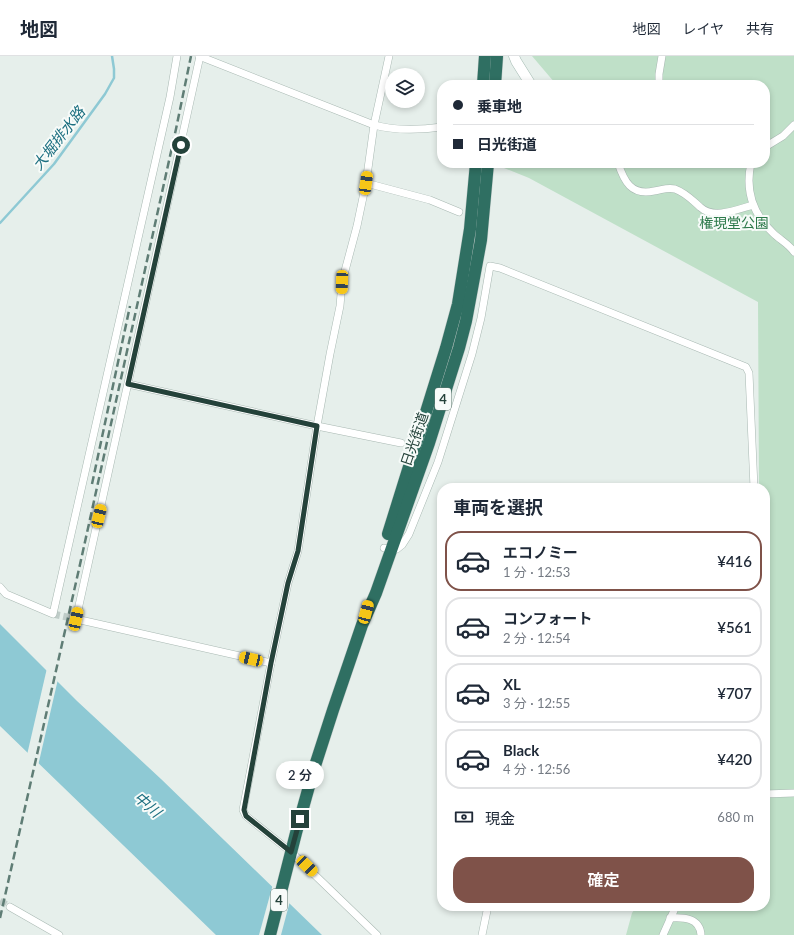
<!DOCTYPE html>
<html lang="ja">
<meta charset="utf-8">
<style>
body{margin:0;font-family:Lato,"Noto Sans JP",sans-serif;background:#f6f6f7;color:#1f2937;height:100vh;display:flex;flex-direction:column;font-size:15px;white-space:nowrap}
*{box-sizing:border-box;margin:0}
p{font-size:13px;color:#747a83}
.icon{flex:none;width:22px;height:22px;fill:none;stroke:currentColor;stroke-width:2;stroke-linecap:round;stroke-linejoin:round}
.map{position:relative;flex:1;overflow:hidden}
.details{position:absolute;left:437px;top:427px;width:333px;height:428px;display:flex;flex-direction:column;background:#fff;border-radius:16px;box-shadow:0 2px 6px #0003}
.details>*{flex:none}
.guide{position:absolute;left:437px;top:24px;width:333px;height:88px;border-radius:16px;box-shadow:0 2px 6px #0003;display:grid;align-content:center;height:88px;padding:0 16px;background:#fff}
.fabs{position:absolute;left:385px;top:12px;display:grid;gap:8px}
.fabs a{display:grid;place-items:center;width:40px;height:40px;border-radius:50%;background:#fff;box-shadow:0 2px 6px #0003;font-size:20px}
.end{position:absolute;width:18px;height:18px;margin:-9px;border:5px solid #24423a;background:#fff;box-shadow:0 0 0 2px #fff}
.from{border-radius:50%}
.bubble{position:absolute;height:28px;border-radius:14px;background:#fff;box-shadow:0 2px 6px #0003;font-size:13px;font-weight:600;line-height:28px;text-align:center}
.car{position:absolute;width:12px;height:24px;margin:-12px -6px;border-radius:5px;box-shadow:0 0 3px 1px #0007;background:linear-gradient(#f5c518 24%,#345 0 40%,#f5c518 0 76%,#345 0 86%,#f5c518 0)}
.guide b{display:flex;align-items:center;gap:14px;height:38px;font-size:15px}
.guide b+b{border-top:1px solid #e0e1e3}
.guide i{width:10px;height:10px;background:#1f2937}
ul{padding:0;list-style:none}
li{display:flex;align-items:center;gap:12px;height:60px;margin:0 8px 6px;padding:0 8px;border:2px solid #e0e1e3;border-radius:16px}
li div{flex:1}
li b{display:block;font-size:15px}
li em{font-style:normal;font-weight:600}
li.selected{border-color:#7f5249}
li>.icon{width:36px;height:36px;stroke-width:1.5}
h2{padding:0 16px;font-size:18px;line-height:48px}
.pay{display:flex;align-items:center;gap:10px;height:44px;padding:0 16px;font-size:15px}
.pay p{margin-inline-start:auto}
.action{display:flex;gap:8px;margin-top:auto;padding:8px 16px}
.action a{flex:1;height:46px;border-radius:16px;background:#7f5249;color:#fff;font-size:16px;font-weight:600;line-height:46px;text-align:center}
header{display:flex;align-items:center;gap:24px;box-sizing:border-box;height:56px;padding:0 20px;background:#fff;border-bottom:1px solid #e0e1e3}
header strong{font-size:19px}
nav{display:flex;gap:22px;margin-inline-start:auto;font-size:14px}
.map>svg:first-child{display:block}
</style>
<header>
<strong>地図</strong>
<nav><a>地図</a><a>レイヤ</a><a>共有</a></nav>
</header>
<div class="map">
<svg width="794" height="879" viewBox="0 0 794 879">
<rect width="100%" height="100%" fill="#e6efeb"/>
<!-- green -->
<polygon fill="#bfe0c8" points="532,0 794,0 794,879 626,879 632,857 637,850 765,850 765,661 770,647 767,615 765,615 765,432 759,432 758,246 529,122 504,112 504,107 765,107 765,29 555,29 555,27"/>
<!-- water -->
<polygon fill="#8ec9d4" points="0,568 77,645 161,723 322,879 216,879 0,670"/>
<!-- pier -->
<g fill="#e6efeb">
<polygon points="47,612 58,623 38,710 27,699"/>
<polygon points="273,828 290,845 281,879 259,879"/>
</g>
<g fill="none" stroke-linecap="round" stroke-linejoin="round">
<!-- stream -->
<polyline stroke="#8ec9d4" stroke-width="2.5" points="0,167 54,108 105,38 114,22 114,13 112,0"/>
<!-- street-tunnel -->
<g stroke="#bfccc8" stroke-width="7" stroke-dasharray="7 3.5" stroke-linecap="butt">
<polyline points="53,558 76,563"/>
<polyline points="0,845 10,851"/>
</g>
<defs>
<g id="street">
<path d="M199 0 374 69C396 75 420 74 442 71"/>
<polyline points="200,0 76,563 271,607"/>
<polyline points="659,29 659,18 662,0"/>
<polyline points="765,91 783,80 794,69"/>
<path d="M618 107C624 125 631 140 654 135 662 134 667 131 675 133 686 137 692 144 700 151 714 164 738 153 753 149"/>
<path d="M751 107C745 134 753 158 773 177 780 184 789 188 794 196"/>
<polyline points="366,127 430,144 459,156"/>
<polyline points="128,328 317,370 401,387"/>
<polyline points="384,492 391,494 397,493 402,489 409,478 438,406 472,298 481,262 490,210 500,212 746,311 749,317 754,432"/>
<polyline points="0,531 6,538 53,558 170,41 177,0"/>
<polyline points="765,738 794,737"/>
<polyline points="623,850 624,850"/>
<polyline points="10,851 59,879"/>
<path d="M670 862C684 861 700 862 701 879"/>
<polyline points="377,879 291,796 246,760 243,754 271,607 288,527 298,495 317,370 330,298 340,250 342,226 357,170 366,127 374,69 389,0"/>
<polyline points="482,879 488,850"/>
<polyline points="663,879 676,850"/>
</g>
<polyline id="secondary" points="514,0 516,5 531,29"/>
<g id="highway">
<polyline points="483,29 485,0"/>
<polyline points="495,29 497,0"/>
<polyline points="388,478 446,292 458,248 470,173 476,107"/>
<polyline points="270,879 296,777 313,716 333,654 362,569 376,537 429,387 459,292 466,265 481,184 488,107"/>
</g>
</defs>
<!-- street casing -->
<use href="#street" stroke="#a8b8b2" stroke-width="8"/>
<!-- secondary casing -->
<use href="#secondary" stroke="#a4bbb3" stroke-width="11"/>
<!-- highway casing -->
<use href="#highway" stroke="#c2cac8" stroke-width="13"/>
<!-- street -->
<use href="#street" stroke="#fff" stroke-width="7"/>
<!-- secondary -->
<use href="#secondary" stroke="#fff" stroke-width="10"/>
<!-- highway -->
<use href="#highway" stroke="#2f6f62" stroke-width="12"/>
<!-- rail -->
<g stroke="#5f7d75" stroke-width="2.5" stroke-dasharray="8 4" stroke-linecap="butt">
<polyline points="92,428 130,250"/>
<polyline points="0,862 79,513 176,73 191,0"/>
</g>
</g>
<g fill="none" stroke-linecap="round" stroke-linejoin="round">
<!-- route -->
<polyline stroke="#24423a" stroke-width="5" points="181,89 128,328 317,370 298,495 288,527 271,607 244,754 246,760 291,796 300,763"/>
</g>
<g text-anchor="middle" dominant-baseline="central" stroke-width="4" stroke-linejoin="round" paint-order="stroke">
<!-- shield labels -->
<g fill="#f7fbf9" stroke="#637a73" stroke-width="1">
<rect x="435" y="332" width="16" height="22" rx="3"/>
<rect x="271" y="833" width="16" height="22" rx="3"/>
</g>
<g font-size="13" font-weight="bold" fill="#24423a">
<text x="443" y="343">4</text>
<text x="279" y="844">4</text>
</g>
<!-- park labels -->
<g font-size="14" fill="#2d7a4b" stroke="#f7fbf9">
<text x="734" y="166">権現堂公園</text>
</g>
<!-- street labels -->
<g font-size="14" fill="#24423a" stroke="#f7fbf9">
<text transform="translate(414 383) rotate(-71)">日光街道</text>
</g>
<!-- water labels -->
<g font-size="15" font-style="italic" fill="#1c6f80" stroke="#f7fbf9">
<text transform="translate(58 82) rotate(-52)">大堀排水路</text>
<text transform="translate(148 748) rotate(41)">中川</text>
</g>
</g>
</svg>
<div class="fabs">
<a><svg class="icon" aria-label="layers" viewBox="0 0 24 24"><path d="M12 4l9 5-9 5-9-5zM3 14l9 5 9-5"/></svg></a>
</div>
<i class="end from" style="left:181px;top:89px"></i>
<i class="end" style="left:300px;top:763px"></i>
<div class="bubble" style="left:276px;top:705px;width:48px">2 分</div>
<i class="car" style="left:366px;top:127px;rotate:8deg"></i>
<i class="car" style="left:342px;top:226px;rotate:182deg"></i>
<i class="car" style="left:99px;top:460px;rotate:13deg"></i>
<i class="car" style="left:366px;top:556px;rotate:15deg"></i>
<i class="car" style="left:76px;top:563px;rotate:12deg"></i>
<i class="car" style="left:251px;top:603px;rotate:283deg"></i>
<i class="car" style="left:307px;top:810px;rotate:134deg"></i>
<div class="guide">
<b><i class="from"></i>乗車地</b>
<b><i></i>日光街道</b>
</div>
<section class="details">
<h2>車両を選択</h2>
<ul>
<li class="selected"><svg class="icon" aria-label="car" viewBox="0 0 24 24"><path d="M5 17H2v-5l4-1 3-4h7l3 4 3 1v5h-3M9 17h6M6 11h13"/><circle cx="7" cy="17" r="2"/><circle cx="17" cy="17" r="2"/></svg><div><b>エコノミー</b><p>1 分 · 12:53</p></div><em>¥416</em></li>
<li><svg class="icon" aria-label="car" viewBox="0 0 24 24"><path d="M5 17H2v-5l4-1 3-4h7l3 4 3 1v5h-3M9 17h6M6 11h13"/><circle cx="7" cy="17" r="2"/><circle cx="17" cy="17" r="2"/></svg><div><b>コンフォート</b><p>2 分 · 12:54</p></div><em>¥561</em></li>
<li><svg class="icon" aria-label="car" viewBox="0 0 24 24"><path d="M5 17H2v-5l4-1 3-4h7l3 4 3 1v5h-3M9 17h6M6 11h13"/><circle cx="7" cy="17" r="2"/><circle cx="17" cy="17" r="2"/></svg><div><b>XL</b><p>3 分 · 12:55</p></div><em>¥707</em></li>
<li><svg class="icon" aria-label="car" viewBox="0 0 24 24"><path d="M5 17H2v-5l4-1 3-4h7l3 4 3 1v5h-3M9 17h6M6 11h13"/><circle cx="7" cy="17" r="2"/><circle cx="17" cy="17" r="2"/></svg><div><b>Black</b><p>4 分 · 12:56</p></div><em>¥420</em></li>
</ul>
<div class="pay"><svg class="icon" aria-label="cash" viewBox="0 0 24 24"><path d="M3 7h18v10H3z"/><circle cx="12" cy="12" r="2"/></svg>現金<p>680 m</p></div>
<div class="action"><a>確定</a></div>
</section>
</div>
